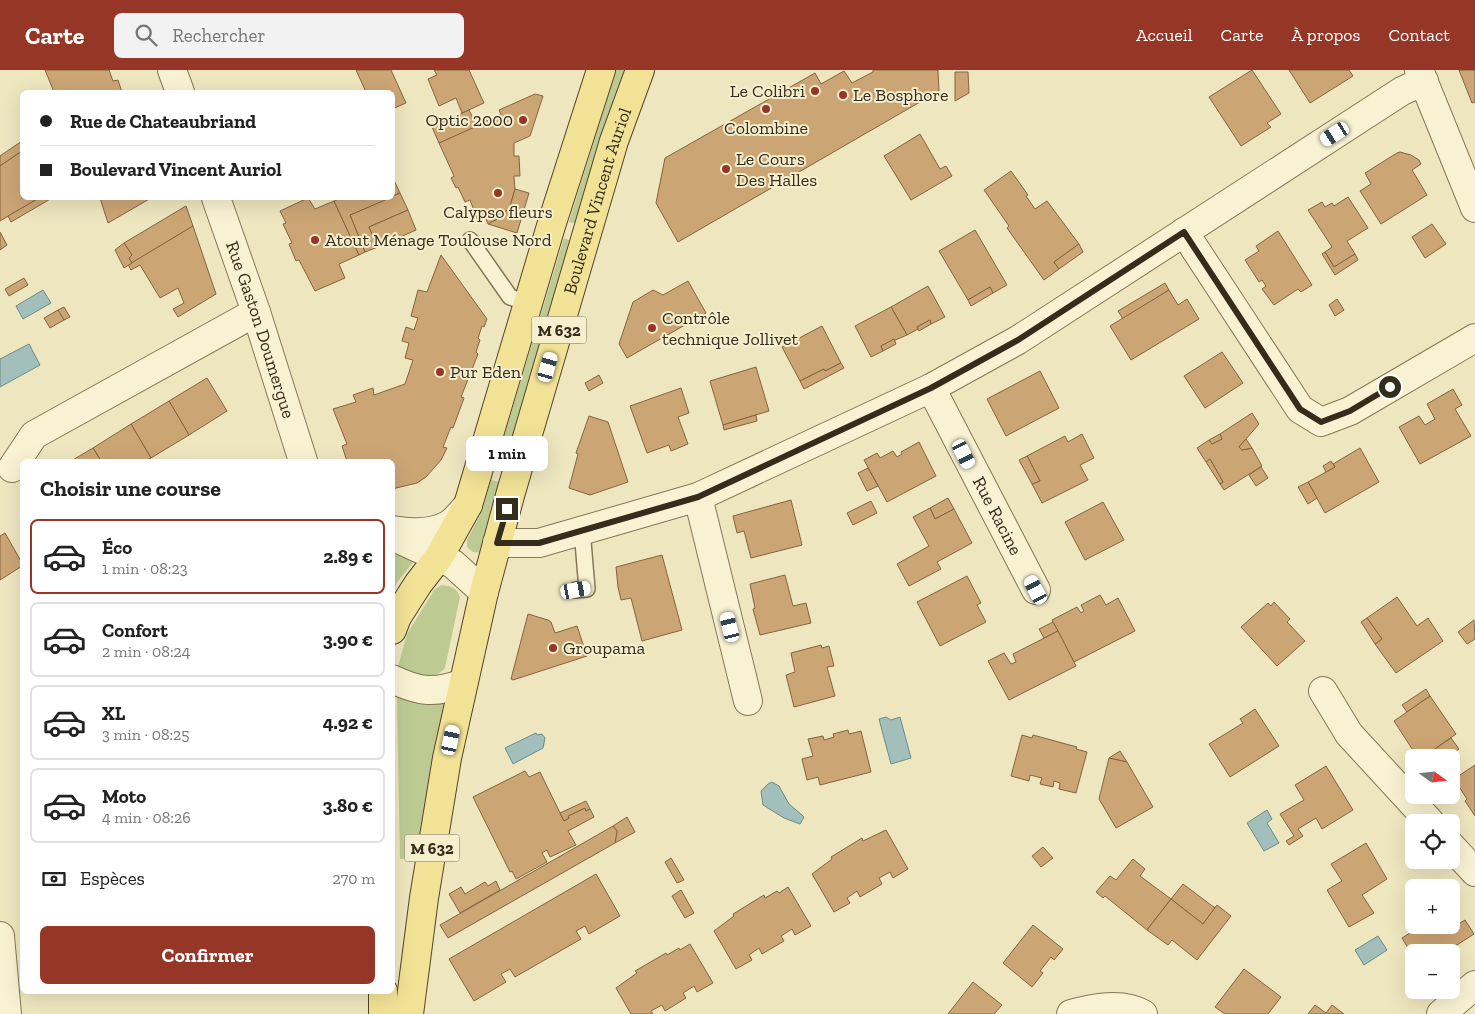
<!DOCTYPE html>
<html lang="fr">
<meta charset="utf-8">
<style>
body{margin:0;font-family:"Zilla Slab",serif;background:#f2f2f2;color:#222;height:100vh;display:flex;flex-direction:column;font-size:19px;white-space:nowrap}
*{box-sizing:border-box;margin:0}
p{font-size:16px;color:#767676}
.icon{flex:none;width:28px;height:28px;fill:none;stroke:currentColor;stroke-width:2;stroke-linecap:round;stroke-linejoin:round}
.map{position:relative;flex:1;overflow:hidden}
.sheet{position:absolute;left:20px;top:389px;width:375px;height:535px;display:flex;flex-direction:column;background:#fff;border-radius:8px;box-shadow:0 5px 20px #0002}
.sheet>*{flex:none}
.top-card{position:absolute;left:20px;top:20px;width:375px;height:110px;border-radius:8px;box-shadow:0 5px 20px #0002;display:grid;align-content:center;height:110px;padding:0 20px;background:#fff}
.needle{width:32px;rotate:105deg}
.controls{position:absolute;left:1405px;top:679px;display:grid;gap:10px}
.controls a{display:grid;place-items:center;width:55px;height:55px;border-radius:8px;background:#fff;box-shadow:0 5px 20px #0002;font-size:25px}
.end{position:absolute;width:22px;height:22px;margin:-11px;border:6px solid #352c1c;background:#fff;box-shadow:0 0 0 2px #fff}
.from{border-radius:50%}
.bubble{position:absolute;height:35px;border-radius:8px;background:#fff;box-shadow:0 5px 20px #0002;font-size:16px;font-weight:800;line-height:35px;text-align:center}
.car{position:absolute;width:15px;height:30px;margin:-15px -8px;border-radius:6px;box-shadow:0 0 4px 1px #0007;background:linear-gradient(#fff 24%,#345 0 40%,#fff 0 76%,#345 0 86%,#fff 0)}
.top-card b{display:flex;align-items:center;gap:18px;height:48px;font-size:19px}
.top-card b+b{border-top:1px solid #e0e0e0}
.top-card i{width:12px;height:12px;background:#222}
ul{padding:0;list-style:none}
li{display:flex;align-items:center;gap:15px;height:75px;margin:0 10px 8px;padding:0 10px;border:2px solid #e0e0e0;border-radius:8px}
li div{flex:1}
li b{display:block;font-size:19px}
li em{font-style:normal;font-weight:800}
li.active{border-color:#953627}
li>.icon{width:45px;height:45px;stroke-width:1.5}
h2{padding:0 20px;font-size:22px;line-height:60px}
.pay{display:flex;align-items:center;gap:12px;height:55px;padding:0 20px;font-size:19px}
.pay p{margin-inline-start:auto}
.button{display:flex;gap:10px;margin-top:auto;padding:10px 20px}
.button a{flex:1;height:58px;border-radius:8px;background:#953627;color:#fff;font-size:20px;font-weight:800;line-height:58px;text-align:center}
header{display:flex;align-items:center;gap:30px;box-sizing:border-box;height:70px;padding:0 25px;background:#953627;color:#fff}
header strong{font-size:24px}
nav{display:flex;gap:28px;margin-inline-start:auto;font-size:18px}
.search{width:350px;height:45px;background:#f2f2f2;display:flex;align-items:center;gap:12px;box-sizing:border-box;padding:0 18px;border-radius:8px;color:#767676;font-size:19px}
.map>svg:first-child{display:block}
</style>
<header>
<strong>Carte</strong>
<div class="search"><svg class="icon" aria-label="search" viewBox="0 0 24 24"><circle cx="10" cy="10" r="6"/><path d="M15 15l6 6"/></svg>Rechercher</div>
<nav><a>Accueil</a><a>Carte</a><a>À propos</a><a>Contact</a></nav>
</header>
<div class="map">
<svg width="1475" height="944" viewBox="0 0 1475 944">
<rect width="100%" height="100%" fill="#eee6bf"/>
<!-- green -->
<g fill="#bdcb93">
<polygon points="616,0 625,0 578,154 569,152"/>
<polygon points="564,168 573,172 508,396 496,393"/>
<path d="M491 410 503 413 481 481C475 484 472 482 467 477V470L480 445Z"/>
<polygon points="393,480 416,489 398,511 393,521"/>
<path d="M441 515C451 516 457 518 460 527L445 598C428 616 418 606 397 600L407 564 434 520Z"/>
<polygon points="397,628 422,633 449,632 420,789 400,789"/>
</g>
<!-- water -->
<g fill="#a2bfbb" stroke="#6a8d89">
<polygon points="43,220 51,233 23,249 16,236"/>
<polygon points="29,274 40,295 0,317 0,289"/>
<polygon points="886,647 891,650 900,647 911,688 891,694 879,649"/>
<polygon points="536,663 537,665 542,664 545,668 543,678 513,694 505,678"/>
<polygon points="772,712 779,716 789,734 802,745 804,747 800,754 784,748 763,735 761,721 768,714"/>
<polygon points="1267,740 1272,749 1267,753 1279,773 1264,781 1247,753"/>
<polygon points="1378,866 1387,880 1364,895 1355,880"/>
</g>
<!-- building -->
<g fill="#cca575" stroke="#85643d">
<polygon points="45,0 109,0 113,11 118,10 122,22 54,22"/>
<polygon points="356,0 391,0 406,33 392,39 392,22 366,22"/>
<polygon points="434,0 469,0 484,33 462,43 456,28 439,36 428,9 437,5"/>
<polygon points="873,0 938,0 939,21 678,172 656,133 665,88 815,3 821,14 844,1 852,13 873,2"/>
<polygon points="1252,0 1281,44 1267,53 1271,57 1241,76 1209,27"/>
<polygon points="1289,0 1349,0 1353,6 1310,33"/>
<polygon points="1459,0 1475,0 1475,32 1472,33"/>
<polygon points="955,2 968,2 969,23 955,31"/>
<polygon points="535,24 543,26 530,66 514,73 514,86 519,86 520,106 514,106 515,119 509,140 500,143 501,147 488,154 485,147 478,151 470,130 465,132 458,117 456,118 451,108 454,106 439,73 501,44 499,40"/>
<polygon points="469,40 477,56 439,73 432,57"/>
<polygon points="920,64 940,99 946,96 952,106 911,130 884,86"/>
<polygon points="22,71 22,81 0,96 0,86"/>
<polygon points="22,81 22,128 39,128 0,151 0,96"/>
<polygon points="1400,82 1411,85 1419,90 1421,94 1412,100 1427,125 1381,154 1360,121 1371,114 1365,103 1397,83"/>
<polygon points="1011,101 1028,125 1026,126 1035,139 1047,131 1079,174 1054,192 1059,199 1044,210 1007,158 1009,156 984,120"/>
<polygon points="392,106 400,123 392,126"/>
<polygon points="515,119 529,123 517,163 488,154 501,147 500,143 509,140"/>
<polygon points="400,123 408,140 369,157 378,177 365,182 350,145"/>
<polygon points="1348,127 1368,158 1347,171 1355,184 1334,197 1325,182 1332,177 1308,140 1322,132 1325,137 1332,133 1334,136"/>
<polygon points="39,128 52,128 11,152 8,146"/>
<polygon points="100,128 151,128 108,153"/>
<polygon points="308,128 315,139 334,131 359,185 339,194 345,208 315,221 299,190 296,191 289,174 292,173 283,154 286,153 280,141"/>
<polygon points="341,128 390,128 350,145 365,182 359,185 334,131"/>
<polygon points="186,136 193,156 132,193 129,188 132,185 124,173"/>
<polygon points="408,140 416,160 378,177 369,157"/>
<polygon points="1432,154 1446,174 1425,188 1412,167"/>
<polygon points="193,156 216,224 178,247 173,239 184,233 178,218 160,228 140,195 131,200 128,195"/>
<polygon points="975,160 1007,215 993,223 990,217 968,230 939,181"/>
<polygon points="1278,161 1312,215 1301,222 1298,219 1274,235 1262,219 1266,216 1262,210 1259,212 1245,190 1259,181 1256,176"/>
<polygon points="0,162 7,175 0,180"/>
<polygon points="124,173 132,185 129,188 132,193 124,198 115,180"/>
<polygon points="1079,174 1083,182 1059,199 1054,192"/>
<polygon points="1325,182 1334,197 1355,184 1358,190 1335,205 1322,184"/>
<polygon points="441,185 487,249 484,257 482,256 478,268 480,270 476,282 478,284 461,327 464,328 453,358 451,357 443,377 447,378 441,390 426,407 417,413 392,419 392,391 347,391 342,376 347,374 333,339 356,332 353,325 373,318 374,325 405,314 413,290 405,288 409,273 402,271 406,257 414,260 418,248 411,246 418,220 427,222"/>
<polygon points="24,208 28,215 9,226 5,219"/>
<polygon points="688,211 706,243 627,288 619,274 633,232 653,220 663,225"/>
<polygon points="1165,213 1169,220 1123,249 1118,241"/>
<polygon points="928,216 945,247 931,254 930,250 917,257 918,259 907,265 891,237"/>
<polygon points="990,217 993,223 971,236 968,230"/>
<polygon points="1169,220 1178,235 1187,229 1199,249 1131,290 1110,256"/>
<polygon points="1337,229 1344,240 1335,246 1329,235"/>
<polygon points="64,237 70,247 64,250 58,240"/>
<polygon points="891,237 907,265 881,276 883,281 871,287 855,256"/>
<polygon points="58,240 64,250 50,258 44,248"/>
<polygon points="930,250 931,254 919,261 917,257"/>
<polygon points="822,256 841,293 825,301 824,299 800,311 782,277"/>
<polygon points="894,269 896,274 883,281 881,276"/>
<polygon points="1222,282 1243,313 1205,338 1184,306"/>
<polygon points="841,293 844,298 804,319 800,311 824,299 825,301"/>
<polygon points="756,297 769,341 723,355 710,311"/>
<polygon points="1040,301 1059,338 1006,366 987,329"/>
<polygon points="599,305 603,313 589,321 585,313"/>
<polygon points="207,308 227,341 189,365 169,331"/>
<polygon points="681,318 689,343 678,347 688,374 671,381 669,375 647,383 630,336"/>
<polygon points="1453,319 1462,335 1455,339 1471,366 1420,394 1399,357 1419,346 1425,355 1435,349 1427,334"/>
<polygon points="169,331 189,365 151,388 131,354"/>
<polygon points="1252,343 1259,354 1239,377 1242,380 1252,378 1262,396 1224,420 1220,414 1223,412 1210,389 1206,392 1197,378 1209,370 1212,374 1222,369 1220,364"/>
<polygon points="756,345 757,351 724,360 723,355"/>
<polygon points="589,346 608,352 628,412 590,425 569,418 578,384 576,383"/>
<polygon points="131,354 151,388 145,391 101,391 93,378"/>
<polygon points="1082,364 1094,388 1080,395 1088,410 1042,433 1032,414 1040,411 1027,386 1065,366 1068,372"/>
<polygon points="1220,364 1222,369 1212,374 1209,370"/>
<polygon points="1246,369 1252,378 1242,380 1239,377"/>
<polygon points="919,372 936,406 887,432 864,390 877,383 880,388 893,381 897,387 902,384 901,382"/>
<polygon points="93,378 101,391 71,391"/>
<polygon points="1360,378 1379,412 1325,443 1308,412 1335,397 1333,394"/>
<polygon points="1027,386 1040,411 1032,414 1019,390"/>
<polygon points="1210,389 1223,412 1220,414 1206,392"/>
<polygon points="1331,391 1335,397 1326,402 1323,396"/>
<polygon points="1261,397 1268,408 1256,416 1249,405"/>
<polygon points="868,398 878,416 867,421 858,403"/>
<polygon points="1308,412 1317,428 1308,434 1298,417"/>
<polygon points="948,428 954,439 935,449 930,438"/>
<polygon points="791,430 802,475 751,488 744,461 737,463 733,446"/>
<polygon points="871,431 877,443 853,455 847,443"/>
<polygon points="1103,432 1124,470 1085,490 1065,452"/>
<polygon points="930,438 935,449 954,439 972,473 937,492 941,499 909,516 897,494 929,476 913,447"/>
<polygon points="5,463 22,493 22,496 0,510 0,466"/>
<polygon points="662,485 682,560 642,571 631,528 621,530 618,517 616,497"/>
<polygon points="785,505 793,536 806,533 811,553 760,565 753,539 755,538 750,514"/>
<polygon points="967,506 981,533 977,535 986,552 940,576 917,532"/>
<polygon points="1100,525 1106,535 1118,528 1135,561 1074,592 1052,550 1077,537 1081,543 1084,541 1081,535"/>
<polygon points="1397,527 1417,556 1428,548 1443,571 1396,603 1375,574 1382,569 1367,548"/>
<polygon points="1274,532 1290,549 1287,552 1305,571 1277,596 1241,557 1268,533 1271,536"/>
<polygon points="528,544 548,550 551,552 555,563 577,556 587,586 513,610 511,609"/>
<polygon points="1367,548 1382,569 1375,574 1361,552"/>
<polygon points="1474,550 1475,569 1467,574 1458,562"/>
<polygon points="1053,552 1058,561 1044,568 1039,559"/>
<polygon points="1058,561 1076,596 1009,630 988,591 1004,583 1011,594 1016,592 1013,584"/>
<polygon points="821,575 822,578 829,576 834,596 827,597 835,626 794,637 786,605 795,602 791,583"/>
<polygon points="1426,619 1430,626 1407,642 1402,635"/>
<polygon points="1430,626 1456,664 1422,688 1418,688 1394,651"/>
<polygon points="1255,639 1279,676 1230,707 1209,674 1243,653 1240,649"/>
<polygon points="848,660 849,664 861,661 871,702 820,715 818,707 807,710 802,689 813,686 808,669 823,666 824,670 834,667 833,664"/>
<polygon points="1022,665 1032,668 1033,665 1077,677 1076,679 1087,682 1076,723 1059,719 1060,713 1054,711 1053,717 1040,714 1042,708 1030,705 1029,711 1011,706"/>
<polygon points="1451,668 1459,679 1446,688 1427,688 1426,685"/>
<polygon points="1120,681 1127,692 1109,688"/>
<polygon points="1109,688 1127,692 1153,737 1116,758 1099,729"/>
<polygon points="1475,695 1475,746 1465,731 1467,729 1454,709"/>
<polygon points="1326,696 1353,740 1322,759 1316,748 1298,759 1303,766 1289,775 1286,771 1294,766 1280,744 1304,730 1295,715"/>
<polygon points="525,701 529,707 540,702 564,751 569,748 568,746 585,738 586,741 590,739 594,747 568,761 576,775 550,787 547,780 542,783 547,792 516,809 512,801 510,802 473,727"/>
<polygon points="586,731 590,739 586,741 585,738 568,746 569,748 564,751 560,743"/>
<polygon points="627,747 635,762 615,773 617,761 613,756"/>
<polygon points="613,756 617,761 615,773 448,868 440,855"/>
<polygon points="886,760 908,799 893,808 890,802 879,808 882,814 860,827 857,821 847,828 850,833 834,842 812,804 832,789 831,787 862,768 863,771"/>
<polygon points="1366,773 1387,809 1362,825 1374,843 1349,857 1327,820 1342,811 1331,794"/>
<polygon points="1043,777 1053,788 1041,797 1032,786"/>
<polygon points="671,788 684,810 677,813 665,792"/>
<polygon points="1133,789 1145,799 1140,806 1171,829 1147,860 1105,826 1103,828 1096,822 1110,806 1116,810"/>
<polygon points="596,804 620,846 589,864 585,856 576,861 581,869 515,907 510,899 501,904 506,912 474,931 449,889"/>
<polygon points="496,811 500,820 460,843 449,824 461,817 465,824 485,812 488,816"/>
<polygon points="1183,814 1215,838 1203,854 1171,829"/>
<polygon points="788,817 811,856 795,865 792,859 781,866 784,871 762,884 759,878 749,885 752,890 736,899 714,861 734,846 733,844 764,825 765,828 777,821 779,823"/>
<polygon points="681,820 694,843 685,848 672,826"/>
<polygon points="1171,829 1203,854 1217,835 1231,846 1197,890 1172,870 1168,875 1147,860"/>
<polygon points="1465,850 1474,864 1446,882 1414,882 1414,888 1402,868 1413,861 1410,856 1414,853 1414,855 1451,855 1452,858"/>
<polygon points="1033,855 1063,879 1054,890 1051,887 1040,901 1043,903 1032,917 1003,893"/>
<polygon points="690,874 713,913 697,922 694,916 683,923 686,928 665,941 662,935 651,941 653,944 631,944 616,918 637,903 635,901 666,883 667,885 679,878 680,880"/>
<polygon points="1244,899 1281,927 1268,944 1225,944 1215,937"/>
<polygon points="973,912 1002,935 994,944 948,944"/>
<polygon points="1315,935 1326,943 1332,935 1344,944 1308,944"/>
</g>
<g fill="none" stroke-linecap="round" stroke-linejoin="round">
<defs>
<g id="service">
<polyline points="470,170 510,227 528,233"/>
<polyline points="576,520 587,519 582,460"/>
</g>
<g id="minor">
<polyline points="1419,0 1475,138"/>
<polyline points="1184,162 1300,339 1321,352 1350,341 1475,268"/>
<path id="s1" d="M931 318 1036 520"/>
<polyline points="12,398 34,365 256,242"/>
<polyline points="698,427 748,631"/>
<polyline points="497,473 539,473 698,427 931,318 1018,270 1402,21 1424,11"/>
<polyline points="1323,621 1349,664 1430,752"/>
<polyline points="1451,776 1475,802"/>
<polyline points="0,866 7,944"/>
<path d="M1071 944C1093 938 1122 932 1143 944"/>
<polyline points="1441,944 1475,915"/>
</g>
<g id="tertiary">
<polyline points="172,0 180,22"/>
<path id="s2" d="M216 128 256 242 303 391"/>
<path d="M392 460C410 463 432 464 448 455 455 451 462 442 468 435"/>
<polyline points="392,466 453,494 484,522"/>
<path d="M392 609C419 622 435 624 463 613"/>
</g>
<g id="primary">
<polyline points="392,560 397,547 418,514 439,487 468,435 551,156 601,0"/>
<polyline points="383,921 383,944"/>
<path id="s3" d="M409 944 424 828 447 688 484 522 511 422 614 71 640 0"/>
</g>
</defs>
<!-- service casing -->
<use href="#service" stroke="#867757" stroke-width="18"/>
<!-- minor casing -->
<use href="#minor" stroke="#867757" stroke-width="30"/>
<!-- tertiary casing -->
<use href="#tertiary" stroke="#867757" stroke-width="30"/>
<!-- primary casing -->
<use href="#primary" stroke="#54442c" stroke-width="30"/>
<!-- service -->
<use href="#service" stroke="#f9f2d2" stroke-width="15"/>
<!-- minor -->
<use href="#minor" stroke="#f9f2d2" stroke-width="28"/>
<!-- tertiary -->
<use href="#tertiary" stroke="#f9f2d2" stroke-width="28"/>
<!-- primary -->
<use href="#primary" stroke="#f2e296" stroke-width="28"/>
</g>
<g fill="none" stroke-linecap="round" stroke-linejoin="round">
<!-- route -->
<polyline stroke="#352c1c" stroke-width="6" points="507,439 497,473 539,473 698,427 931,318 1018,270 1184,162 1300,339 1321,352 1350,341 1390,317"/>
</g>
<!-- markers -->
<g fill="#953627" stroke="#f5efce" stroke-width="2">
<circle cx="815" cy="21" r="5"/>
<circle cx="843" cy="25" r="5"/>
<circle cx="766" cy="39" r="5"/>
<circle cx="523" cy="50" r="5"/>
<circle cx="726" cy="99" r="5"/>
<circle cx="498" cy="123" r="5"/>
<circle cx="315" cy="170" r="5"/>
<circle cx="652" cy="258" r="5"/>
<circle cx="440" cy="302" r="5"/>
<circle cx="553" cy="578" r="5"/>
</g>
<g text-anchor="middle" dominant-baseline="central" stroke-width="4" stroke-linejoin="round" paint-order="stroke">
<!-- shield labels -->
<g fill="#f5efce" stroke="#6f6651" stroke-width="1">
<rect x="531.5" y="246.5" width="55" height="27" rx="4"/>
<rect x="404.5" y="764.5" width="55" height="27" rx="4"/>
</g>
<g font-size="16" font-weight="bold" fill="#352c1c">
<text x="559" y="260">M 632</text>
<text x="432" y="778">M 632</text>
</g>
<!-- poi labels -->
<g font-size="18" fill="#352c1c" stroke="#f5efce" text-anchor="start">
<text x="805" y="21" text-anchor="end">Le Colibri</text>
<text x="853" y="25">Le Bosphore</text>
<text x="513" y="50" text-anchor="end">Optic 2000</text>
<text x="766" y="58" text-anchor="middle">Colombine</text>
<text x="736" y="89">Le Cours<tspan x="736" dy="21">Des Halles</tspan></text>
<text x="498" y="142" text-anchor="middle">Calypso fleurs</text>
<text x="325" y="170">Atout Ménage Toulouse Nord</text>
<text x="662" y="248">Contrôle<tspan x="662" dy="21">technique Jollivet</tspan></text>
<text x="450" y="302">Pur Eden</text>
<text x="563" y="578">Groupama</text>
</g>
<!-- street labels -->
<g font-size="18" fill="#352c1c" stroke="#f5efce">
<text stroke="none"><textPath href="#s3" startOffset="836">Boulevard Vincent Auriol</textPath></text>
<text stroke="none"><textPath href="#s2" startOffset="139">Rue Gaston Doumergue</textPath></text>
<text stroke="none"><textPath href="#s1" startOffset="144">Rue Racine</textPath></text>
</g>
</g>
</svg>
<div class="controls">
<a><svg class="needle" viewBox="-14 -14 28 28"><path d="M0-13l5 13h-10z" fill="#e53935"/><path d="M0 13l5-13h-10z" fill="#767676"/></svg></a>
<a><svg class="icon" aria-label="locate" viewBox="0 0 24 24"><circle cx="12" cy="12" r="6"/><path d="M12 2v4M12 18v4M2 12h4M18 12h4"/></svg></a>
<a>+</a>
<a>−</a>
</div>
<i class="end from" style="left:1390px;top:317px"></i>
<i class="end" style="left:507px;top:439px"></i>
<div class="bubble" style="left:466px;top:366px;width:82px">1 min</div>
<i class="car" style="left:1335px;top:64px;rotate:237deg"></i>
<i class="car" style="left:548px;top:297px;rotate:16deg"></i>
<i class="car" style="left:964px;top:384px;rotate:153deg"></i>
<i class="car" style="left:576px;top:520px;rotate:80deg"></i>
<i class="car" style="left:1036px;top:520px;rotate:332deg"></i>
<i class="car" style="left:730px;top:557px;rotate:346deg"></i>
<i class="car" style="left:451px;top:670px;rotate:12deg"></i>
<div class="top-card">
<b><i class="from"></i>Rue de Chateaubriand</b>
<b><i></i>Boulevard Vincent Auriol</b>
</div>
<section class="sheet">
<h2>Choisir une course</h2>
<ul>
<li class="active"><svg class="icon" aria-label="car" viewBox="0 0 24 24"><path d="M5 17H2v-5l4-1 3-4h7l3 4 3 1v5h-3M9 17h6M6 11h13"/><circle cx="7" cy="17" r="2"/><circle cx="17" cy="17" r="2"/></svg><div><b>Éco</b><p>1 min · 08:23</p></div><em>2.89 €</em></li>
<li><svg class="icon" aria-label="car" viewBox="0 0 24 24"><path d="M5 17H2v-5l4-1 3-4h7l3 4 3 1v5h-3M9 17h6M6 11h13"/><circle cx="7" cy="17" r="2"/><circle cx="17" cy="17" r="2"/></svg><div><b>Confort</b><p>2 min · 08:24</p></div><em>3.90 €</em></li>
<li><svg class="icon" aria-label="car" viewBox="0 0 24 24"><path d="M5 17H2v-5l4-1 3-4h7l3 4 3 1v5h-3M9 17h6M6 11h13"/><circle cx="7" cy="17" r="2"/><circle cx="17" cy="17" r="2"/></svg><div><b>XL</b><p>3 min · 08:25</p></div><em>4.92 €</em></li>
<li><svg class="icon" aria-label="car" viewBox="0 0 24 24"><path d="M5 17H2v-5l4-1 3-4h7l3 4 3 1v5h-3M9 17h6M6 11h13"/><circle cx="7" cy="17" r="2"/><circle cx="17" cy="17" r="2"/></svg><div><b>Moto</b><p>4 min · 08:26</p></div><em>3.80 €</em></li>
</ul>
<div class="pay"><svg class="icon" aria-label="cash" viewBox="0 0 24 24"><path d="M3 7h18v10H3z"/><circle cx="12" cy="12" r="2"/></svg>Espèces<p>270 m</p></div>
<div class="button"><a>Confirmer</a></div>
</section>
</div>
